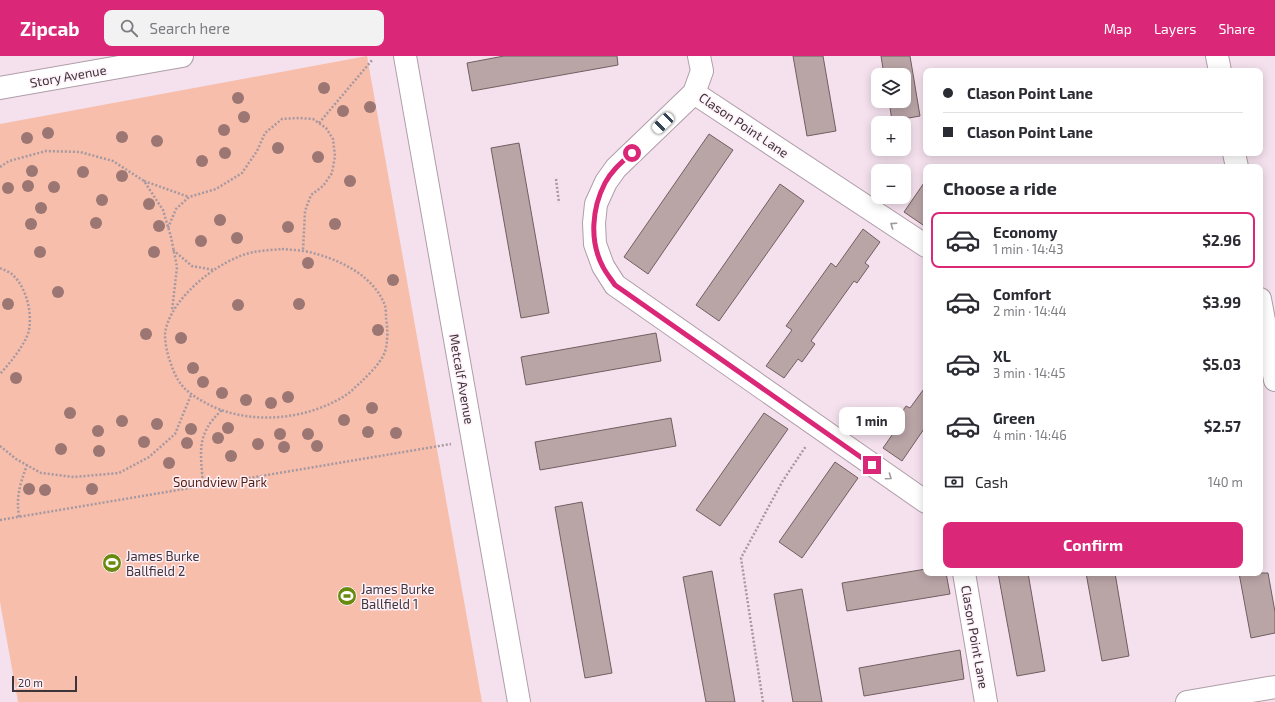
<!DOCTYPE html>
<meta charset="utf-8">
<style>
body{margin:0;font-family:"Exo 2",sans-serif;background:#f2f2f3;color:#2b2b33;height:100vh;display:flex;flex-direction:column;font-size:15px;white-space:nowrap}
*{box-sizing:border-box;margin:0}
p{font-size:13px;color:#7c7c81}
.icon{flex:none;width:22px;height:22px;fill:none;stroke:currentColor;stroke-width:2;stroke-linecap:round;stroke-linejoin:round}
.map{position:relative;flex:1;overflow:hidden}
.details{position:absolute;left:923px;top:108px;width:340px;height:412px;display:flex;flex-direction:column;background:#fff;border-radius:8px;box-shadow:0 2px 10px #0003}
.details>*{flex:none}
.banner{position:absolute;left:923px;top:12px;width:340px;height:88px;border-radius:8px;box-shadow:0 2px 10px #0003;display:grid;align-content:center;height:88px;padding:0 20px;background:#fff}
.controls{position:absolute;left:871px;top:12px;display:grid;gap:8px}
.controls a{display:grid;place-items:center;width:40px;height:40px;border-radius:8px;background:#fff;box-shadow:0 2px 10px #0003;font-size:20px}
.scale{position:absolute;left:12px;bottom:10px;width:65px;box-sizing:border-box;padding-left:4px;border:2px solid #3c3539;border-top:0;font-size:11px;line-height:14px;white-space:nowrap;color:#3c3539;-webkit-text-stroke:3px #fff0f9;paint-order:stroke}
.end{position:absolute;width:18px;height:18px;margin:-9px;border:5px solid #db2777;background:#fff;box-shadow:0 0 0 2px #fff}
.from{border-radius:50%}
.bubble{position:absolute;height:28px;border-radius:8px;background:#fff;box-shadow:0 2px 10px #0003;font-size:13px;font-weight:700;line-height:28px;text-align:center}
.car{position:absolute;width:12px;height:24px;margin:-12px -6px;border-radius:5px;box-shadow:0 0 3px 1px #0007;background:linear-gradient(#fff 24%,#345 0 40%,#fff 0 76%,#345 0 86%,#fff 0)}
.banner b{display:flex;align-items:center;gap:14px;height:38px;font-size:15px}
.banner b+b{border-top:1px solid #e1e1e2}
.banner i{width:10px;height:10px;background:#2b2b33}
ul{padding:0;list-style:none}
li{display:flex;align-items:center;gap:12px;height:56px;margin:0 8px 6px;padding:0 12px;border:2px solid transparent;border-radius:8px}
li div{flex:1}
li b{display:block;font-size:15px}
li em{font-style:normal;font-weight:700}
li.current{border-color:#db2777}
li>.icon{width:36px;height:36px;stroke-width:1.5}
h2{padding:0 20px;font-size:18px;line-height:48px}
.pay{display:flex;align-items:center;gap:10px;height:44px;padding:0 20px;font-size:15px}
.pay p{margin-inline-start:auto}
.cta{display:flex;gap:8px;margin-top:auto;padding:8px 20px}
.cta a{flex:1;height:46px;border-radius:8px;background:#db2777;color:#fff;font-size:16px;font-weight:700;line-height:46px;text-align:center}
header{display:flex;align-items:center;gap:24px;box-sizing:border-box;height:56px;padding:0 20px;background:#db2777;color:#fff}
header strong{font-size:19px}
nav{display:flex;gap:22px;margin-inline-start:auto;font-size:14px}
.search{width:280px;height:36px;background:#f2f2f3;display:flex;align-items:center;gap:10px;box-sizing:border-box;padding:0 14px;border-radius:8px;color:#7c7c81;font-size:15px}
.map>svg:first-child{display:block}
</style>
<header>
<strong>Zipcab</strong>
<div class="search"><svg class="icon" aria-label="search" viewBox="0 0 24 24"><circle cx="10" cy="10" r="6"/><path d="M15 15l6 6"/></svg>Search here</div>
<nav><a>Map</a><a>Layers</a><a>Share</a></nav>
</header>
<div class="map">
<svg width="1275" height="646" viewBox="0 0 1275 646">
<rect width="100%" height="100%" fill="#f4e1ed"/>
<!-- green -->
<polygon fill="#f7beab" points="367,0 482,646 18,646 0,546 0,68"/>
<!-- building -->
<g fill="#b9a4a6" stroke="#725e61">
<polygon points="504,0 617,0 618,9 472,35 467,7"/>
<polygon points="793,0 823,0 836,75 807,80"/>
<polygon points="881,0 910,0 920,60 892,65 889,45 904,45 904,19 884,19"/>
<polygon points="709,78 733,94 648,218 624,201"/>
<polygon points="519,87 549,257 521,262 491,92"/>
<polygon points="926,124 926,171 904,156"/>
<polygon points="780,128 804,145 719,265 696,249"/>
<polygon points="863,173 880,186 865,207 869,210 857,227 854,225 811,285 815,288 802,306 798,303 784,322 766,310 792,274 786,270 831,207 836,211"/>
<polygon points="656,277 661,305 526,329 521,301"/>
<polygon points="926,330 926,370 902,405 883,392 897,372 893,369 906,350 910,352"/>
<polygon points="764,357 788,373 720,470 696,454"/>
<polygon points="671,362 676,390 540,414 535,386"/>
<polygon points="835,406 858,422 802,502 779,486"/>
<polygon points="582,446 612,617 585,622 555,451"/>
<polygon points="926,513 926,517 946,517 950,538 847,555 842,527"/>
<polygon points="712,515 735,646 706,646 683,521"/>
<polygon points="998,517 1028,517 1045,615 1017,620"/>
<polygon points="1086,517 1115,517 1129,600 1102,605"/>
<polygon points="1239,517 1268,517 1275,556 1275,577 1251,582"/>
<polygon points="802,533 822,646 793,646 774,538"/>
<polygon points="960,594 964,623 864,640 859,612"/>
</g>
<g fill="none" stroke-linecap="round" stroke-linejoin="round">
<defs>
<g id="minor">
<polyline points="405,0 519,646"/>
<polyline points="699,0 702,15 694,37 616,112 606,126 596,148 594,167 595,188 603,210 615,229 926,446"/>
<polyline points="1217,0 1220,15"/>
<polyline points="0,32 182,0"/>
<polyline points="694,37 926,190"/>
<polyline points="1234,97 1237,111"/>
<polyline points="1260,243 1275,324"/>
<polyline points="964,517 986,646"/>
<polyline points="1187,646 1275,631"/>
</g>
</defs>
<!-- minor casing -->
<use href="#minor" stroke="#af9da8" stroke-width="24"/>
<!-- path -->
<g stroke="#a698a1" stroke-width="2.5" stroke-dasharray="2 2" stroke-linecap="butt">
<polyline points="319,67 373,3"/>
<polyline points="0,111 9,105 46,95 80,96 113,105 144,125 163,154 171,181 177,211 172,255"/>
<polyline points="556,123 559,147"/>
<polyline points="144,125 189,141"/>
<polyline points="168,172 176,153 189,141 216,133 242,117 257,95 265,77 282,63 299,62 313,63 326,72 333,83 335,100 332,117 323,130 311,139 305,155 303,195"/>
<path d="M282 193C292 194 303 194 313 197 340 204 372 219 384 247 386 251 386 257 386 262 388 271 388 290 384 298 379 309 368 319 360 327 355 331 351 336 346 339 306 365 246 370 204 346 184 335 177 327 170 305 167 298 165 286 165 278 169 242 221 202 254 196 263 194 273 194 282 193Z"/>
<polyline points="173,194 192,210 214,214"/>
<path d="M0 212C4 214 10 216 13 219 27 233 32 256 29 274 26 288 9 308 0 318"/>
<polyline points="0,390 16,403 41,417 74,421 119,417 149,401 175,378 191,339"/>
<path d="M203 430C201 396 195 379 222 354"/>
<path d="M19 461C16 440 20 428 27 409"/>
<polyline points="0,464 451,388"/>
<polyline points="763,646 741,502 782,426 806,390"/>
</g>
<!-- minor -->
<use href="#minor" stroke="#fff" stroke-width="22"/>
</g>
<!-- trees -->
<g fill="#9b7672">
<circle cx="324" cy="32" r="6"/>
<circle cx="238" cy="42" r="6"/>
<circle cx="370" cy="51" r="6"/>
<circle cx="343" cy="55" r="6"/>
<circle cx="244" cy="61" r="6"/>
<circle cx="224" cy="74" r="6"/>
<circle cx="48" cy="77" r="6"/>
<circle cx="122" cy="81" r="6"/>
<circle cx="27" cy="82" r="6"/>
<circle cx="157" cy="85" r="6"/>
<circle cx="278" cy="92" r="6"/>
<circle cx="225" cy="97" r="6"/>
<circle cx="318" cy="101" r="6"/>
<circle cx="202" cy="105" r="6"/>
<circle cx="32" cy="115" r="6"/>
<circle cx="83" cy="116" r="6"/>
<circle cx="122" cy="120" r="6"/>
<circle cx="350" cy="125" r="6"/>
<circle cx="28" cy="130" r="6"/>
<circle cx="54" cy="131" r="6"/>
<circle cx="8" cy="132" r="6"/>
<circle cx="102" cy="144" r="6"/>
<circle cx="149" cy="148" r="6"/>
<circle cx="41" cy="152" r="6"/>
<circle cx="220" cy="164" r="6"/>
<circle cx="96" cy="167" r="6"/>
<circle cx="31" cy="168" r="6"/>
<circle cx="335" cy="168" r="6"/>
<circle cx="159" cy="170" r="6"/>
<circle cx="288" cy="171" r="6"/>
<circle cx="237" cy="182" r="6"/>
<circle cx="201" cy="185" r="6"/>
<circle cx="40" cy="196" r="6"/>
<circle cx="154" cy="196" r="6"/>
<circle cx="308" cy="207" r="6"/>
<circle cx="393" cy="224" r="6"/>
<circle cx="58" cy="236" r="6"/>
<circle cx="8" cy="248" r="6"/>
<circle cx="299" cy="248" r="6"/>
<circle cx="238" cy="249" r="6"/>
<circle cx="378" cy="274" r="6"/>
<circle cx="146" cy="278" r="6"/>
<circle cx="181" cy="282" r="6"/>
<circle cx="193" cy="312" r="6"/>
<circle cx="16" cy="322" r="6"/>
<circle cx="203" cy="326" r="6"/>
<circle cx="222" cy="337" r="6"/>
<circle cx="288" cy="341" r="6"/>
<circle cx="246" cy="344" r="6"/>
<circle cx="271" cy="347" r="6"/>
<circle cx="372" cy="352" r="6"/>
<circle cx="70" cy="357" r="6"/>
<circle cx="344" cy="364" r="6"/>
<circle cx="122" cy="365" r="6"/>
<circle cx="157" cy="368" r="6"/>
<circle cx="228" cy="372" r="6"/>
<circle cx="191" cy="373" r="6"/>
<circle cx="98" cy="375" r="6"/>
<circle cx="368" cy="376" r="6"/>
<circle cx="396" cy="377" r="6"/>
<circle cx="280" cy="378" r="6"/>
<circle cx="308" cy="378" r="6"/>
<circle cx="218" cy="382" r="6"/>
<circle cx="144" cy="386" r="6"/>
<circle cx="187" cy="387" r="6"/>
<circle cx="258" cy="388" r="6"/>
<circle cx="317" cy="390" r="6"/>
<circle cx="284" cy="391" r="6"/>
<circle cx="61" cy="393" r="6"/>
<circle cx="99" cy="395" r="6"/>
<circle cx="231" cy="400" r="6"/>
<circle cx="169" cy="407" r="6"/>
<circle cx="29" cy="433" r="6"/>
<circle cx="92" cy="433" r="6"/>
<circle cx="45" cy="434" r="6"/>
</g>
<!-- one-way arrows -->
<defs><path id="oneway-chevron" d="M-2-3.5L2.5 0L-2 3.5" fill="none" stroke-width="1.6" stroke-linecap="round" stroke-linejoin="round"/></defs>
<g stroke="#9e9a9c">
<use href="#oneway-chevron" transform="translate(893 169) rotate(-146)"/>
<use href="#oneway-chevron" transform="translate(889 421) rotate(35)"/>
</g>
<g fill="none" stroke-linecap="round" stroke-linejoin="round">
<!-- route -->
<path stroke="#db2777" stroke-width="5" d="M632 97C622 106 611 115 605 127 592 152 589 185 603 211 606 217 611 223 615 229L872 409"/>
</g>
<!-- icons -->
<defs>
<symbol id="stadium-disc" viewBox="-11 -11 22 22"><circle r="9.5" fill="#688b0e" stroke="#fff0f9"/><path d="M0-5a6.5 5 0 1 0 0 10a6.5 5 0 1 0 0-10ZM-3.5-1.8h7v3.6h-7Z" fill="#fff"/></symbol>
</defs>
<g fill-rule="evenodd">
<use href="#stadium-disc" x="101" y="496" width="22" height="22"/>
<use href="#stadium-disc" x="336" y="529" width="22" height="22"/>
</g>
<g text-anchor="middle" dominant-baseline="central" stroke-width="3" stroke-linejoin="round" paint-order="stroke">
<!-- street labels -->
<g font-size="13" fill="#3c3539" stroke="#fff0f9">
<text transform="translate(68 20) rotate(-10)">Story Avenue</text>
<text transform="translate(744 69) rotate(34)">Clason Point Lane</text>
<text transform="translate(462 323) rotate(80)">Metcalf Avenue</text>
<text transform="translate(975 581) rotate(80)">Clason Point Lane</text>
</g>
<!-- park labels -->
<g font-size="13" fill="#531f0d" stroke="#fff0f9">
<text x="220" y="426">Soundview Park</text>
</g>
<!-- poi labels -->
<g font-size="13" fill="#3c3539" stroke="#fff0f9" text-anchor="start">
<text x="126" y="500">James Burke<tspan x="126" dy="15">Ballfield 2</tspan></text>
<text x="361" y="533">James Burke<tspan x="361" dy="15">Ballfield 1</tspan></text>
</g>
</g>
</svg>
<div class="controls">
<a><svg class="icon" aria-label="layers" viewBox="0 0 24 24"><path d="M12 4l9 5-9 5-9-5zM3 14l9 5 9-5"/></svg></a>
<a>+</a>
<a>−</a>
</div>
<div class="scale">20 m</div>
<i class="end from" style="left:632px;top:97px"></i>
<i class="end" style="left:872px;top:409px"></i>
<div class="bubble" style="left:839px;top:351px;width:66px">1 min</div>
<i class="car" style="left:663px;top:67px;rotate:226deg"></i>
<div class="banner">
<b><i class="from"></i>Clason Point Lane</b>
<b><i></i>Clason Point Lane</b>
</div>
<section class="details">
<h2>Choose a ride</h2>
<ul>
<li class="current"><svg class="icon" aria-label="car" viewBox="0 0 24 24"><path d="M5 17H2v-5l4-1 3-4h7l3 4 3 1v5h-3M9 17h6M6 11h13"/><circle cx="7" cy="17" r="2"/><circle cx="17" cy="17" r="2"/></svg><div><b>Economy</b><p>1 min · 14:43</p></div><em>$2.96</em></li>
<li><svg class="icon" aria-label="car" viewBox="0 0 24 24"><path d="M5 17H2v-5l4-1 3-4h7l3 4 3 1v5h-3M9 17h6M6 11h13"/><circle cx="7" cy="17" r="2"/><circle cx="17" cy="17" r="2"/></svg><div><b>Comfort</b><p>2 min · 14:44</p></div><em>$3.99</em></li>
<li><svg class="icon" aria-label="car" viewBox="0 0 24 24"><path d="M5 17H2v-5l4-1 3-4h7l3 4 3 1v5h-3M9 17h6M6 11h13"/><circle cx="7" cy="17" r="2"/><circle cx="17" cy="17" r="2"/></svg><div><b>XL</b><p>3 min · 14:45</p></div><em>$5.03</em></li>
<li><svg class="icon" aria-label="car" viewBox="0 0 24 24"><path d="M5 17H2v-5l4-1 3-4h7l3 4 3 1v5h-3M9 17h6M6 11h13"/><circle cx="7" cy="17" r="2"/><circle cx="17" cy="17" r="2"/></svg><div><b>Green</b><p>4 min · 14:46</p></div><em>$2.57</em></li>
</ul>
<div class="pay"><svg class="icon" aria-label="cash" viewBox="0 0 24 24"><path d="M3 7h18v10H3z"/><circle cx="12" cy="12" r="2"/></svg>Cash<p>140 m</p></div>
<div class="cta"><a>Confirm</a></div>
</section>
</div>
